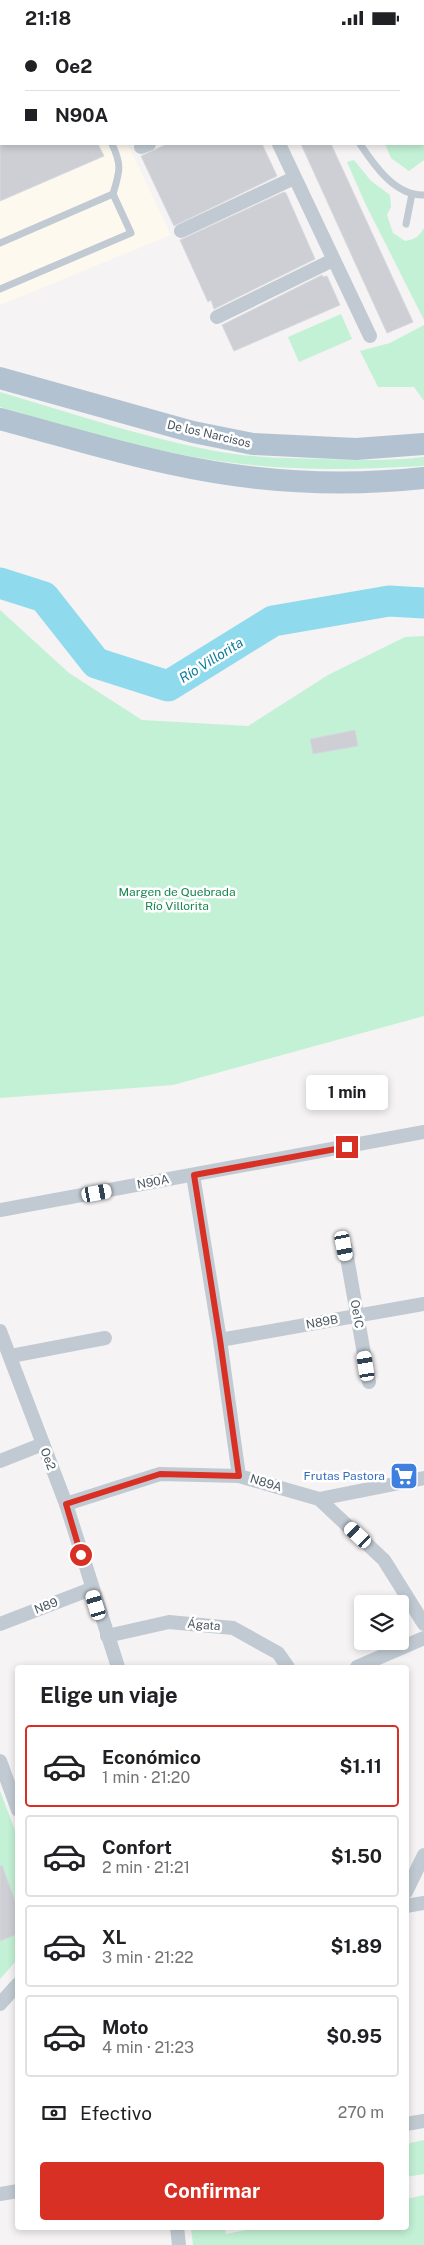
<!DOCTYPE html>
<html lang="es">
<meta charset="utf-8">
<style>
body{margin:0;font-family:"Public Sans",sans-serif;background:#f6f6f6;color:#202124;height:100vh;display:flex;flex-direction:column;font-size:19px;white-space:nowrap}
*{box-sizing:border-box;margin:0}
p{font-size:16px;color:#757577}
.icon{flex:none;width:28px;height:28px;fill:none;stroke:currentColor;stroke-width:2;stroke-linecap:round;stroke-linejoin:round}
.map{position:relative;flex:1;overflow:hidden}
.details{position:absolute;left:15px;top:1630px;width:394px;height:565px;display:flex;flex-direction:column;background:#fff;border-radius:5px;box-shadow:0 2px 8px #0003}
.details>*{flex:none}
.banner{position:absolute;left:0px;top:0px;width:425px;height:110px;box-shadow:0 2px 8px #0003;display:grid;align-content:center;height:110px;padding:0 25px;background:#fff}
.fabs{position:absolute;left:354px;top:1560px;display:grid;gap:10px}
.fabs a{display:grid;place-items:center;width:55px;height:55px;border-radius:5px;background:#fff;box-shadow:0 2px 8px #0003;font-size:25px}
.end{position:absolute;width:22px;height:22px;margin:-11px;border:6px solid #d93025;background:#fff;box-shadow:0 0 0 2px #fff}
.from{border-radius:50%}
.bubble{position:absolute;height:35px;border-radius:5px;background:#fff;box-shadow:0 2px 8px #0003;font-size:16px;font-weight:700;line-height:35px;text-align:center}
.car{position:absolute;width:15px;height:30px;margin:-15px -8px;border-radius:6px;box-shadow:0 0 4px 1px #0007;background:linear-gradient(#fff 24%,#345 0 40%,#fff 0 76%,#345 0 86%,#fff 0)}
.banner b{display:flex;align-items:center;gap:18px;height:48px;font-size:19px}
.banner b+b{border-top:1px solid #e0e0e0}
.banner i{width:12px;height:12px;background:#202124}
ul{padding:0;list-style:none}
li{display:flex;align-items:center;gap:15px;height:82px;margin:0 10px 8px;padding:0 15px;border:2px solid #e0e0e0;border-radius:5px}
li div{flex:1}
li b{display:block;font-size:19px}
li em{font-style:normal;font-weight:700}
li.current{border-color:#d93025}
li>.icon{width:45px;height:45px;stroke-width:1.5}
h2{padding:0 25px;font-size:22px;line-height:60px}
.pay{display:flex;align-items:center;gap:12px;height:55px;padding:0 25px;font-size:19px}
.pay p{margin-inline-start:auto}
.button{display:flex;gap:10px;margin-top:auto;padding:10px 25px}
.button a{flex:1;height:58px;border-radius:5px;background:#d93025;color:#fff;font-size:20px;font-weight:700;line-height:58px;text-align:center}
.status{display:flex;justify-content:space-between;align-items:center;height:35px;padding:0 25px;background:#fff;direction:ltr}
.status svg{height:14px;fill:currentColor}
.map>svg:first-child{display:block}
</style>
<div class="status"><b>21:18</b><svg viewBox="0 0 49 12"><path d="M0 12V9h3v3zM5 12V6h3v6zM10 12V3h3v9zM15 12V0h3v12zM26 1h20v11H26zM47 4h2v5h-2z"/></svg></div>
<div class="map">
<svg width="424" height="2210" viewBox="0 0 424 2210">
<rect width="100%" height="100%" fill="#f5f3f3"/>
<!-- commercial -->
<polygon fill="#fdf9ef" points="0,0 78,1 1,1 1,109 128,109 171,200 0,270"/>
<!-- green -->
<g fill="#c3f1d5">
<polygon points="424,93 424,125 409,136 391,123 385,109 424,109"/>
<path d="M354 125 371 146 390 160 391 172 387 180 393 198 405 206C415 204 419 202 424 193V285L365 168 347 127Z"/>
<polygon points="341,279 352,304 299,327 288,302"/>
<polygon points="424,290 424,366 414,352 378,352 360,316 390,308"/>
<path d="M0 357C75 379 150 405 227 418 259 423 290 423 322 424 356 425 390 426 424 422V431C367 434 309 436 252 430 167 422 82 396 0 372Z"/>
<polygon points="0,575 69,638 142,685 248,691 328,640 405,602 424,601 424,981 173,1050 0,1063"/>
<polygon points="0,1756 18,1803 17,1925 0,1944"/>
<polygon points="424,2105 424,2139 406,2142 406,2109"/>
<polygon points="424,2160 424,2210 193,2210 191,2193 225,2193 226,2199 261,2192 406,2192 406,2164"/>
</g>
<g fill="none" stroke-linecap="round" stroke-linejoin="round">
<!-- river -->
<polyline stroke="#90daee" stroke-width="31" points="0,548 44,562 96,628 168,651 273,586 389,566 424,568"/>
</g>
<!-- building -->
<g fill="#cdcfd5" stroke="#d7d9de">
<polygon points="0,109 98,109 104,121 0,166"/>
<polygon points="167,109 262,109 277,141 174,191 141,121"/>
<polygon points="301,109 331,109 413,287 387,298"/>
<polygon points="284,157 286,158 315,224 214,274 211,265 208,267 180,205"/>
<polygon points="322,240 323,242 327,241 340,270 234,316 222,290"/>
<polygon points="355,695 358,711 313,719 310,704"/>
<polygon points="2,1830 18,1874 18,1899 0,1906 0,1831"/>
</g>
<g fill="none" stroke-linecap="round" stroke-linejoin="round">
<!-- service -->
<g stroke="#c1cad2" stroke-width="7">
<polyline points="58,0 59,1"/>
<polyline points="318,0 318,1"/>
<path d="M360 109C374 130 395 161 424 160"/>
<polyline points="406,189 412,159"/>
<polyline points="0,208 113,159"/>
<path d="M0 254 131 198 113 159C120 136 122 130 112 109"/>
</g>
<!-- minor -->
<g stroke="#c1cad2" stroke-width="14">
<polyline points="228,0 228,1"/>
<polyline points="159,1 162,0"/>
<polyline points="279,109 370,301"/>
<polyline points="141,112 149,109"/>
<polyline points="181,196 294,143"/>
<polyline points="217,282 333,225"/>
<polyline points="193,1140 220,1305 239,1441"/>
<polyline points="0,1175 424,1097"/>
<polyline points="345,1211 369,1347"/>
<polyline points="0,1296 66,1469 118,1632"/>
<polyline points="220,1305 424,1269"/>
<polyline points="11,1321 105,1303"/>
<polyline points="0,1426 43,1409"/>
<polyline points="319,1464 424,1443"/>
<polyline points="66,1469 160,1439 239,1441 319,1464 384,1525 424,1589"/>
<polyline points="0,1589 91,1554"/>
<polyline points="107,1601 169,1587 233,1593 278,1618 288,1632"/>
<polyline points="357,1632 424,1603"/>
<polyline points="0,1726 18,1775"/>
<polyline points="406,1857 424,1820"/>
<polyline points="406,1871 424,1868"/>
<polyline points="0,1969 18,1949"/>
<polyline points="406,2089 424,2086"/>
<polyline points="0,2159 18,2156"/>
<polyline points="177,2192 179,2210"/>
</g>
<!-- primary -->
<g stroke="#b3c2d1" stroke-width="22">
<polyline points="0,343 193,397 253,409 356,414 424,409"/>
<path d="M0 384C57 399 114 417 172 429 254 447 341 452 424 443"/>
</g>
</g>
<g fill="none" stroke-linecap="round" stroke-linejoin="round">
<!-- route -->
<polyline stroke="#d93025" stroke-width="6" points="81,1520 66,1469 160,1439 239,1441 220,1305 194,1140 347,1112"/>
</g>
<!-- icons -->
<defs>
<symbol id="supermarket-square" viewBox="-11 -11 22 22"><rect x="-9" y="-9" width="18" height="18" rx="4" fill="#3f7fe0" stroke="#fff"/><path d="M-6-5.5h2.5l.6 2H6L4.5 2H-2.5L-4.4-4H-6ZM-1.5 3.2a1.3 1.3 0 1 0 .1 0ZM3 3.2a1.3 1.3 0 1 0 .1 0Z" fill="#fff"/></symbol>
</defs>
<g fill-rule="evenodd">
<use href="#supermarket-square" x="388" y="1425" width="32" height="32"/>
</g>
<g text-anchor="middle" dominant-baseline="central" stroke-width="5" stroke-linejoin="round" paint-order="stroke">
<!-- street labels -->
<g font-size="12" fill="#4a5661" stroke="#fff">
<text transform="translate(209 399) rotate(13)">De los Narcisos</text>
<text transform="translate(153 1147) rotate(-10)">N90A</text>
<text transform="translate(357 1279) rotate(80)">Oe1C</text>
<text transform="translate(322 1287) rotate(-10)">N89B</text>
<text transform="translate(48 1424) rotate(69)">Oe2</text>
<text transform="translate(266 1448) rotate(17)">N89A</text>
<text transform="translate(46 1571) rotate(-21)">N89</text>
<text transform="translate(204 1590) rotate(5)">Ágata</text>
</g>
<!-- park labels -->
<g font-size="12" fill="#17864f" stroke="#fff">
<text x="177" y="857">Margen de Quebrada<tspan x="177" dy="14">Río Villorita</tspan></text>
</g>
<!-- shop labels -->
<g font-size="12" fill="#366cbe" stroke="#fff" text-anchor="end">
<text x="385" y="1441">Frutas Pastora</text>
</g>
<!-- water labels -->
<g font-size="14" font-style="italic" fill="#0c7c9b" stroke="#fff">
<text transform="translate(211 625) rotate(-32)">Río Villorita</text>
</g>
</g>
</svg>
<div class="fabs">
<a><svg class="icon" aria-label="layers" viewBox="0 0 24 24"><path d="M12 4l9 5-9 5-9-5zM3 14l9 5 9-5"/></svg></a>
</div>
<i class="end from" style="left:81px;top:1520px"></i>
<i class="end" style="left:347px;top:1112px"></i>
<div class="bubble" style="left:306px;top:1040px;width:82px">1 min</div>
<i class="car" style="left:97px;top:1158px;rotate:80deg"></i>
<i class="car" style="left:344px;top:1211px;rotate:169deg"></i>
<i class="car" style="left:366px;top:1331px;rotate:351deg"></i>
<i class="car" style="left:358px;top:1500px;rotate:313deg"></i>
<i class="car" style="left:96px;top:1570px;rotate:343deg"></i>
<div class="banner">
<b><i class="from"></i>Oe2</b>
<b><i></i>N90A</b>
</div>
<section class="details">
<h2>Elige un viaje</h2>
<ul>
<li class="current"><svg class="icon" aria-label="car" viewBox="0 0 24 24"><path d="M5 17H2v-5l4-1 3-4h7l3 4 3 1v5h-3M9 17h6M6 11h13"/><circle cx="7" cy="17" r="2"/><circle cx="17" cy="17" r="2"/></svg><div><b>Económico</b><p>1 min · 21:20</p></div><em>$1.11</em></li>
<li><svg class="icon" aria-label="car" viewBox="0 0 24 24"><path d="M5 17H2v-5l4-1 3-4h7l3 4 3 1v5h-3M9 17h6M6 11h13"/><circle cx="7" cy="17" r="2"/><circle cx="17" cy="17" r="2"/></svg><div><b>Confort</b><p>2 min · 21:21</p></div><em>$1.50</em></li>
<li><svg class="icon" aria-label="car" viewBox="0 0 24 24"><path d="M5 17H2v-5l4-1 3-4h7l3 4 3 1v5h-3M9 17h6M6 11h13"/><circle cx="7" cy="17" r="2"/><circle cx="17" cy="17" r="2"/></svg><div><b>XL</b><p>3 min · 21:22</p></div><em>$1.89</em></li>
<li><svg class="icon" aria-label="car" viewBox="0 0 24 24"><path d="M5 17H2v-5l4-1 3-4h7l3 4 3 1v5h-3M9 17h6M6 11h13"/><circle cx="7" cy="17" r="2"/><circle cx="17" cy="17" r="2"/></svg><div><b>Moto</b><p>4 min · 21:23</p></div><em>$0.95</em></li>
</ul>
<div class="pay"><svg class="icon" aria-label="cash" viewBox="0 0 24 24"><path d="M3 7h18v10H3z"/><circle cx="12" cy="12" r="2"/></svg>Efectivo<p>270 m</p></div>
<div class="button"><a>Confirmar</a></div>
</section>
</div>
